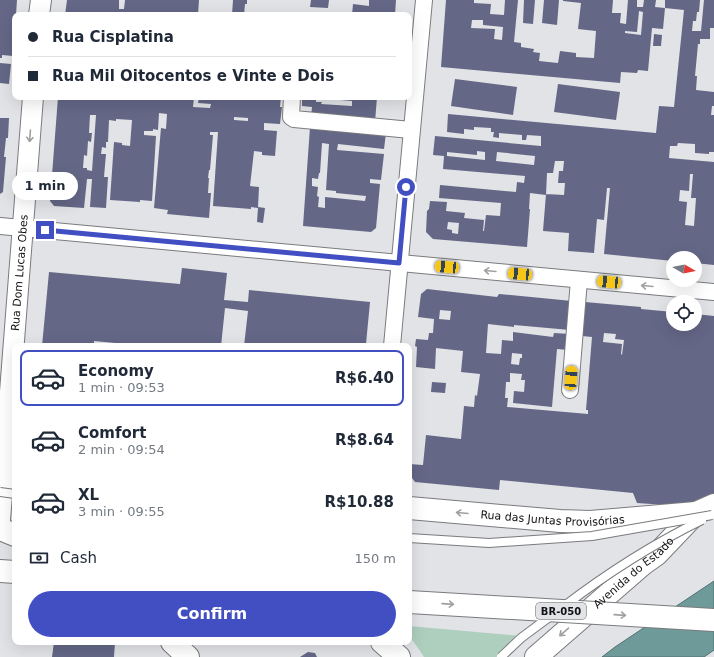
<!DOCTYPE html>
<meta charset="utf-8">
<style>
body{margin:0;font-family:"DejaVu Sans",sans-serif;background:#f2f2f3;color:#1f2937;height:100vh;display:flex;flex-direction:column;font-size:15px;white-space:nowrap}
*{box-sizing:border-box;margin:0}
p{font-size:13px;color:#747a83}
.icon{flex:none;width:22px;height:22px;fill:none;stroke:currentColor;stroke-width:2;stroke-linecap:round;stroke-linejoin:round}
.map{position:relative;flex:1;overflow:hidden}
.panel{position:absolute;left:12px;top:343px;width:400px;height:302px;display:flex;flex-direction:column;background:#fff;border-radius:8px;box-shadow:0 4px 16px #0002}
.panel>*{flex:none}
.banner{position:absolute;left:12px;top:12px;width:400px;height:88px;border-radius:8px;box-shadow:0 4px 16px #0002;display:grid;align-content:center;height:88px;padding:0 16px;background:#fff}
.needle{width:26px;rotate:100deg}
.fabs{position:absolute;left:666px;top:251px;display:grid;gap:8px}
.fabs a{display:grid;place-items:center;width:36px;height:36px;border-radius:50%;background:#fff;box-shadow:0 4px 16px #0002;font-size:20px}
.end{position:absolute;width:18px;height:18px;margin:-9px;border:5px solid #424fc3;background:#fff;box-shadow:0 0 0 2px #fff}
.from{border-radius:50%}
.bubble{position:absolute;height:28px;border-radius:14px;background:#fff;box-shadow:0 4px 16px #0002;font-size:13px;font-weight:600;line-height:28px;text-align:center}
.car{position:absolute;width:12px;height:24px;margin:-12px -6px;border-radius:5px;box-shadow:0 0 3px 1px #0007;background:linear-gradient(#f5c518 24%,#345 0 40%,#f5c518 0 76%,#345 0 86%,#f5c518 0)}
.banner b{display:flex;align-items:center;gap:14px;height:38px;font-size:15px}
.banner b+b{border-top:1px solid #e0e1e3}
.banner i{width:10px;height:10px;background:#1f2937}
ul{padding:7px 0 0;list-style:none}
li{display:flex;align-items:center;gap:12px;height:56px;margin:0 8px 6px;padding:0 8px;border:2px solid transparent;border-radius:8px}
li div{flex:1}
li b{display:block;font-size:15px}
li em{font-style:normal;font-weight:600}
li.active{border-color:#424fc3}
li>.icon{width:36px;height:36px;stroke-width:1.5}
.pay{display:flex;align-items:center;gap:10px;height:44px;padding:0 16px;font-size:15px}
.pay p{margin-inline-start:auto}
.button{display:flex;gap:8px;margin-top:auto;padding:8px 16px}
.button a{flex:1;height:46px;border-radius:24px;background:#424fc3;color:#fff;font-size:16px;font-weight:600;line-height:46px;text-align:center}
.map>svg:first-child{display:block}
</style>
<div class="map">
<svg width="714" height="657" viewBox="0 0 714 657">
<rect width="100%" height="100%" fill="#e2e3e6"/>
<!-- green -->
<polygon fill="#afcfbe" points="409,626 522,636 497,657 424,657 409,635"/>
<!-- water -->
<polygon fill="#6e9a9a" stroke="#527172" points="714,581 714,650 704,657 602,657 615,647"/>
<!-- building -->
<g fill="#646786" fill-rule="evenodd">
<polygon points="0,0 17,0 16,15 15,15 13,56 2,55 2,58 0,58"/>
<polygon points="67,0 119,0 119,9 124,9 125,0 199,0 198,15 65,15"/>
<polygon points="233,0 247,0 247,4 245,4 244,15 232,15"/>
<polygon points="311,0 329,0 328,8 310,7"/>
<polygon points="369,0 396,0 395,15 380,15 380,14 368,13 368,15 352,15 353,4 369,6"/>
<path d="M446 0H474V3L491 4 490 14 504 15 505 0H518L514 42 521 43V47L534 49 533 52 540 53 539 61 558 63 560 51 576 53V57L594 58 596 31 578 29 581 3 563 1V0H613L612 13H621L620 23 626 24 628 0H637V7H643L644 0H656L655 7 665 8V0H700L699 12H697L696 21H693L692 31H701L704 0H714V28H710V39H700V44H698L695 76H697L696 90 714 92V106H712L711 115H714V152H709V154L695 153V144L678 143 677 146H670L669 158 714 162V265L695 263V258H673V261L604 254 610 188H607L604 220 597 219 594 253 568 251 569 233 543 231 546 194 564 195 565 183H558L559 171H563L564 161H555L553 173H547L546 195 530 193 529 209H530L527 247 433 239 426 232 427 211 429 209 430 201 447 202 446 211 465 213 464 218 484 220 483 231H484L486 215 500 216 501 203 439 198 440 185 516 192 517 182 524 183 525 176 443 169 444 156 433 155 435 136 541 146V136L527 135 526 140H522V135L499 133V138L493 137 494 132H491V128L474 127V130L464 129V134L447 132 448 114 656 133 659 106 674 107 684 10 665 8 663 29 652 28 648 71 638 70 637 73 621 72 620 83 441 67ZM639 11 643 12 641 35 625 33V31L637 32ZM472 20H483V25L503 27 502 40 494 39 495 29 471 28ZM477 151 485 152V160L447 156V152L477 155ZM497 152 535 156 534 165 496 161ZM690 174H693L691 198H696L694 226 685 225 687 202 679 201 680 190 689 191ZM448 222 459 223 458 234 452 233V230L447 229Z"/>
<polygon points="524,0 535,0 533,24 523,23"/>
<polygon points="544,0 559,0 557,25 542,23"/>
<polygon points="654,34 662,35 661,46 653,46"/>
<polygon points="0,63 11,64 9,84 0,83"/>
<polygon points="455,79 517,87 513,115 451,106"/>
<polygon points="558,84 620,92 616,120 554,112"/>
<path d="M58 97H194L193 107 210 108 211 104 198 103 199 97H281L280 107H282L280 124 264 123V130L277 131 275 156 262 155V152L254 151 250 186 259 187 258 207 265 208 263 223 257 222 258 208 251 207V209L213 206 218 132H210V135H213L210 170H209L208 178H209L208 193H211L209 218 167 214 168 210 154 208 161 128 166 129 167 114 159 113 158 130 153 129V131H144V135L156 136 152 201 140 200V202L110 200 114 142 122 143V145L130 146 132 120 116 119V121L109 120 108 142H106V148L102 147 101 154H106L104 177H108L106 208 90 207 92 179H87L84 208 54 206 50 201ZM90 115H96L92 171 87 170V168H83L84 155 87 156 88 141 91 142 92 133H89ZM234 117 248 118V121L234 120Z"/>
<polygon points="302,97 316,97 316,102 322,102 321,104 352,106 352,101 328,99 328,97 377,97 375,122 311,116 312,107 302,106"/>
<polygon points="0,118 9,118 8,138 6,138 4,157 6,157 3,192 0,194"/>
<path d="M310 127 386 133 384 149 338 144 337 150 384 154 381 180 370 179V183L380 184 376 228 371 232 303 226ZM322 143 329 144 326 190 336 191V193L366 196 365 201 325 197V208L318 207 319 197 317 196 318 187 312 186V178L318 179 319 173H320Z"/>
<polygon points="182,268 227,273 224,300 248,302 249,290 370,302 366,344 355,343 355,346 244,346 248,311 225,308 221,346 136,346 136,345 94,341 94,346 42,346 49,272 180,284"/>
<path d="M427 289 497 297 499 294 572 301 570 330 514 325V327L488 324 486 353 501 354 502 340 513 341V332L553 337 554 333 570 334 568 350 557 349 552 407 513 403 514 391 524 392 525 380H521L522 374 510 373V382H506L505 398H508L507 407 588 414V410H586L592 337 582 336 585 302 641 307V309L673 312V324H695V314L714 316V503L666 505 637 503 633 493 500 480 499 490 415 482 409 474V464L423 465 426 435 461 439 464 406 474 407 475 395 477 396 480 374 461 372 463 351 436 348 435 369 416 367 417 347 415 346 416 339 428 340 429 333H433L434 319 418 317 421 294ZM440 310 451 311 450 320 439 319ZM604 333 616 334 615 339 624 340 622 355 621 354 622 344 603 342ZM512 353 522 354V358H520L519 365 511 364Z"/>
<polygon points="432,382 446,383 445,393 431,392"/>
<polygon points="54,642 115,642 114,657 52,657"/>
<polygon points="308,652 315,653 317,657 300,657"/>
</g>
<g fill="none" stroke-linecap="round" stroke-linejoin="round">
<defs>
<g id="minor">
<polyline points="292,97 291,117 294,119 411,130"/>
<polyline points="0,226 714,292"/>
<polyline points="392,346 424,0"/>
<polyline points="570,390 579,280"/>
</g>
<g id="tertiary">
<polyline points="39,15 41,0"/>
<path id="s1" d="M0 520 33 97"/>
</g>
<g id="trunk">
<polyline points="0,470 15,472"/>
<path id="s2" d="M409 508 560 521 590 522 696 513"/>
<polyline points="0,529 15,535"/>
<polyline points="0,571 15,572"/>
<polyline points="172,642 188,657"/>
<polyline points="382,642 399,657"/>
<path id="s3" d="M536 657 643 564 657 554 696 513 714 505"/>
</g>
</defs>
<!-- minor casing -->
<use href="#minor" stroke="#7a7b7e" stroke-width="18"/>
<!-- tertiary casing -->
<use href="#tertiary" stroke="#7a7b7e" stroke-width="22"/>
<!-- trunk casing -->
<use href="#trunk" stroke="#7a7b7e" stroke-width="24"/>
<!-- minor -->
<use href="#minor" stroke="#fff" stroke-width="16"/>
<!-- tertiary -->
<use href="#tertiary" stroke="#fff" stroke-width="20"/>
<!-- trunk -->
<use href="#trunk" stroke="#fff" stroke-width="22"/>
<defs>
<g id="service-bridge">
<polyline points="0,492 15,494"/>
<polyline points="409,538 489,543 592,536 712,515"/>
<path d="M563 607C606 574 653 544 702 520"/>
<polyline points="501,657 521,638 552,615"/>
</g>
<polyline id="trunk-bridge" points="409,602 714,620"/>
</defs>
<!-- service-bridge casing -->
<use href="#service-bridge" stroke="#7a7b7e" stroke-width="10" stroke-linecap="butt"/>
<!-- trunk-bridge casing -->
<use href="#trunk-bridge" stroke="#7a7b7e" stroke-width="24" stroke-linecap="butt"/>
<!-- service-bridge -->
<use href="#service-bridge" stroke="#fff" stroke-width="8"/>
<!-- trunk-bridge -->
<use href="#trunk-bridge" stroke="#fff" stroke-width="22"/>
</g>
<!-- one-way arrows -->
<defs><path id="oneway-shaft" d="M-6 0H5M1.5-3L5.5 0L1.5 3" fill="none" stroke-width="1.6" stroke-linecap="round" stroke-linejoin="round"/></defs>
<g stroke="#a0a0a1">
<use href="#oneway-shaft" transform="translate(30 136) rotate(94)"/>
<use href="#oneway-shaft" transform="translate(490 271) rotate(-175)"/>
<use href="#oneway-shaft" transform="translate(647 286) rotate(-175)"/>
<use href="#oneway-shaft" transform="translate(462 513) rotate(-175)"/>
<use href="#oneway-shaft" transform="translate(448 604) rotate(4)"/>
<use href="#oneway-shaft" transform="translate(620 615) rotate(4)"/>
<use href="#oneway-shaft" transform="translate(564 632) rotate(139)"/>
</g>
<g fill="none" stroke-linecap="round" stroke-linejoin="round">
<!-- route -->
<polyline stroke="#424fc3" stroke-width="5" points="45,230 399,263 406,187"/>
</g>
<g text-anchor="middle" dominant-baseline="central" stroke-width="3" stroke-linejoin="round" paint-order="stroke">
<!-- shield labels -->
<rect fill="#e2e3e6" stroke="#505153" stroke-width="1" x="536" y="603" width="50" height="16" rx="3"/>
<g font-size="10" font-weight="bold" fill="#121214">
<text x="561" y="611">BR-050</text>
</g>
<!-- street labels -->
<g font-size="11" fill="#121214" stroke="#e2e3e6">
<text stroke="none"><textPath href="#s1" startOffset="248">Rua Dom Lucas Obes</textPath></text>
<text stroke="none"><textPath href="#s2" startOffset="144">Rua das Juntas Provisórias</textPath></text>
<text stroke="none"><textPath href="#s3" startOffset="129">Avenida do Estado</textPath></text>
</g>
</g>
</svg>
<div class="fabs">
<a><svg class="needle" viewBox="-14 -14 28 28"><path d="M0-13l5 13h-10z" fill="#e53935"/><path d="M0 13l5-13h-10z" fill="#747a83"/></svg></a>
<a><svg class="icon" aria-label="locate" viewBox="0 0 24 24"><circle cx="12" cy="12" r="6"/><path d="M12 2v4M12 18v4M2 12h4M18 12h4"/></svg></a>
</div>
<i class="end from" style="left:406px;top:187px"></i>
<i class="end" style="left:45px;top:230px"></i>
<div class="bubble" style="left:12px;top:172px;width:66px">1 min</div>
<i class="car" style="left:447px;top:267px;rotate:275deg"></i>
<i class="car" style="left:520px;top:274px;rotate:275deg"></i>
<i class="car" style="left:609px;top:282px;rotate:275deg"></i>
<i class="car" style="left:571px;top:378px;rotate:4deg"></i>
<div class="banner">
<b><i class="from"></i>Rua Cisplatina</b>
<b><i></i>Rua Mil Oitocentos e Vinte e Dois</b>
</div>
<section class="panel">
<ul>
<li class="active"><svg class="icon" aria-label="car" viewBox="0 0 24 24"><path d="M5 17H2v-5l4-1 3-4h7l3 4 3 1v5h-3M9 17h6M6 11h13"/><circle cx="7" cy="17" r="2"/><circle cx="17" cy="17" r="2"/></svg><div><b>Economy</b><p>1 min · 09:53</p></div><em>R$6.40</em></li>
<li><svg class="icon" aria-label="car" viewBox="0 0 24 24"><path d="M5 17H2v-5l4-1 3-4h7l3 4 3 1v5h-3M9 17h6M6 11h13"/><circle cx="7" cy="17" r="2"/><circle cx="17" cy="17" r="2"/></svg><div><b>Comfort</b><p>2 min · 09:54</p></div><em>R$8.64</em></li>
<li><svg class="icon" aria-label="car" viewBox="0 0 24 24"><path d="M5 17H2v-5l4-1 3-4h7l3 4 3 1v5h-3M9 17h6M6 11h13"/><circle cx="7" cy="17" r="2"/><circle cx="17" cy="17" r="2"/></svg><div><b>XL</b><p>3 min · 09:55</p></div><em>R$10.88</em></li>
</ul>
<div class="pay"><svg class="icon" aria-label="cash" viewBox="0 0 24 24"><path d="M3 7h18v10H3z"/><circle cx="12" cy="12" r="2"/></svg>Cash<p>150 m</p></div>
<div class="button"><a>Confirm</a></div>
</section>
</div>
